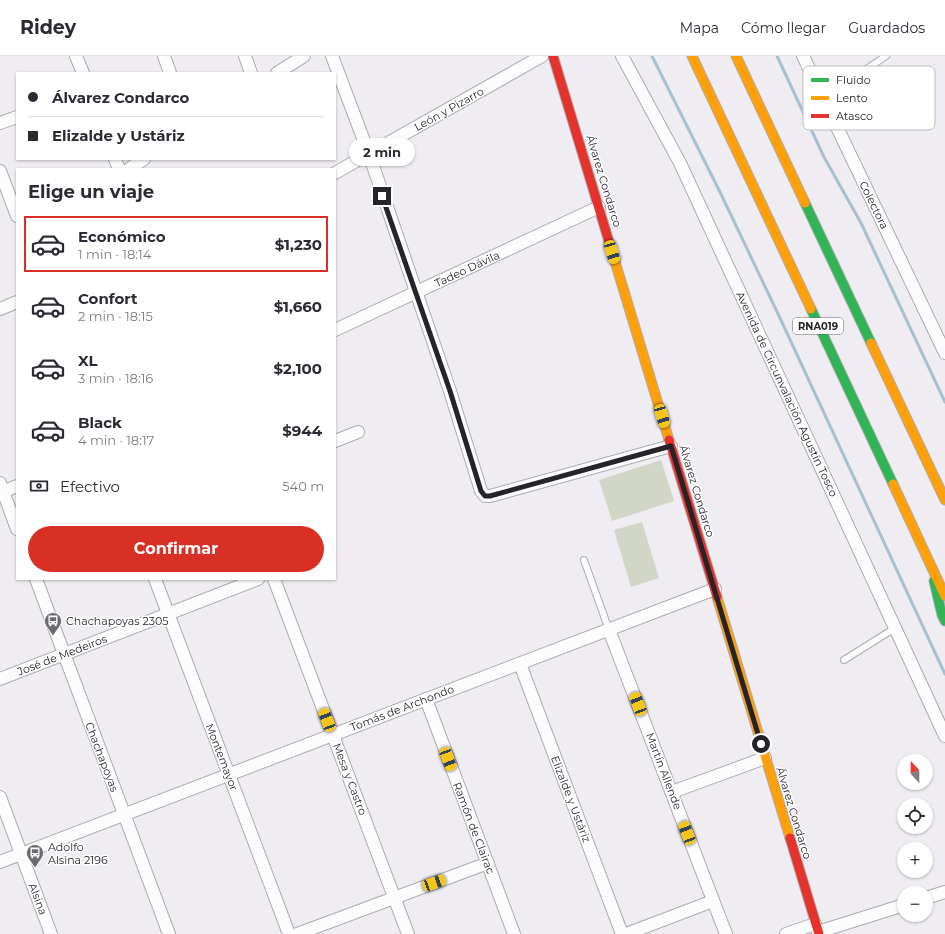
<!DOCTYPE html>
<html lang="es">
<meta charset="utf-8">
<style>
body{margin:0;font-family:Montserrat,sans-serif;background:#f7f7f7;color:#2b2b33;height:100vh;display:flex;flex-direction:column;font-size:15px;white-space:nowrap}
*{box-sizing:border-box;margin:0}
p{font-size:13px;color:#7c7c81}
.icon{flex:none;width:22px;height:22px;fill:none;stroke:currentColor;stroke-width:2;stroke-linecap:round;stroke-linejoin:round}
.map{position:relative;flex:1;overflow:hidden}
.drawer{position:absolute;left:16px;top:112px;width:320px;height:412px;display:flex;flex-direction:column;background:#fff;border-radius:0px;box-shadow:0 1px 3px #0004}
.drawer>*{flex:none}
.banner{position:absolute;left:16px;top:16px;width:320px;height:88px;border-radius:0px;box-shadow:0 1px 3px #0004;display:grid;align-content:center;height:88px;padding:0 12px;background:#fff}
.needle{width:26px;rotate:339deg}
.tools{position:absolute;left:897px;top:698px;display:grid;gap:8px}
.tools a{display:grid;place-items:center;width:36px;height:36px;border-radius:50%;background:#fff;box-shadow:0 1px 3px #0004;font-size:20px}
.end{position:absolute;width:18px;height:18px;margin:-9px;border:5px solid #262329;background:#fff;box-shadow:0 0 0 2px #fff}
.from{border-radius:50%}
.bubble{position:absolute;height:28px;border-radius:14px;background:#fff;box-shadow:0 1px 3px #0004;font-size:13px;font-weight:700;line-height:28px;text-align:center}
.car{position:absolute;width:12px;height:24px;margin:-12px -6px;border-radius:5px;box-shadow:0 0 3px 1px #0007;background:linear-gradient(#f5c518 24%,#345 0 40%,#f5c518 0 76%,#345 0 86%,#f5c518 0)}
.banner b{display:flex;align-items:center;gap:14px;height:38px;font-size:15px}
.banner b+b{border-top:1px solid #e1e1e2}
.banner i{width:10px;height:10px;background:#2b2b33}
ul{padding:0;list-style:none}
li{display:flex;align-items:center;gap:12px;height:56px;margin:0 8px 6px;padding:0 4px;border:2px solid transparent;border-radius:0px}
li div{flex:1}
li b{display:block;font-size:15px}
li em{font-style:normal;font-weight:700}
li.current{border-color:#d93025}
li>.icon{width:36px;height:36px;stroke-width:1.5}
h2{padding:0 12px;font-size:18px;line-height:48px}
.pay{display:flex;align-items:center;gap:10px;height:44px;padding:0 12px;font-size:15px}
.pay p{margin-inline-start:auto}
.cta{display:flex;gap:8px;margin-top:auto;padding:8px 12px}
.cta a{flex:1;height:46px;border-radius:24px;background:#d93025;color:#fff;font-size:16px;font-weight:700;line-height:46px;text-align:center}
header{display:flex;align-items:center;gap:24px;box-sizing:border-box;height:56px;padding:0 20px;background:#fff;border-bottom:1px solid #e1e1e2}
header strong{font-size:19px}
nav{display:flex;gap:22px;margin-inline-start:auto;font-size:14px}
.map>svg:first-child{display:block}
</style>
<header>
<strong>Ridey</strong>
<nav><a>Mapa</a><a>Cómo llegar</a><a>Guardados</a></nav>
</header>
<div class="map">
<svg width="945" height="878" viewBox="0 0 945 878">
<rect width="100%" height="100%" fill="#efecf2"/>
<!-- green -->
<g fill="#d2d6c7">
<polygon points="661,404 674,445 612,465 599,424"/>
<polygon points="642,466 659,522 631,531 614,474"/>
</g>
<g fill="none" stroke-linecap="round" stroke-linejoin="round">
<!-- stream -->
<g stroke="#a7c0d1" stroke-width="3">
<polyline points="652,0 720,136 780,262 945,618"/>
<polyline points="777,0 824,101 861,167 945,346"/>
</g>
<defs>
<g id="lane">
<polyline points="823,42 886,0"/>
<polyline points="584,504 609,574"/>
<polyline points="844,604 895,572"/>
</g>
<g id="street">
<polyline points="76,0 83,17"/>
<polyline points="164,0 170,17"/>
<polyline points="245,0 251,17"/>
<polyline points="332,0 369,98 450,335 481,435 485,440 490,440 671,390"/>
<polyline points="622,0 680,107 945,680"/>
<polyline points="803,0 945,297"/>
<polyline points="277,17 304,0"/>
<polyline points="0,67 17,61"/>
<polyline points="115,103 119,113"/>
<polyline points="129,113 144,103"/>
<polyline points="0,115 17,160"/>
<polyline points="335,117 542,0"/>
<polyline points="0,253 17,246"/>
<polyline points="335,274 599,151"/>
<polyline points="335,385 358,376"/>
<polyline points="0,427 17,473"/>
<polyline points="0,437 17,430"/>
<polyline points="36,523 169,878"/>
<polyline points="155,523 289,878"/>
<polyline points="274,523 408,878"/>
<polyline points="609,574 726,878"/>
<polyline points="520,608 622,878"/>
<polyline points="0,623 258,523"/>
<polyline points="426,643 514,878"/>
<polyline points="672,736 765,702"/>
<polyline points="0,741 51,878"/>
<polyline points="0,806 715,533"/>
<polyline points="926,842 945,836"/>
<polyline points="818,876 904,849"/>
<polyline points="297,878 488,807"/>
<polyline points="626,878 713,845"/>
<polyline points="786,878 815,868"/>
</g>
<g id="fast">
<polyline points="805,147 871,287"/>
<polyline points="811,253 893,428"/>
<polyline points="934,525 942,559 945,565"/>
</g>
<g id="slow">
<polyline points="692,0 811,253"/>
<polyline points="736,0 805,147"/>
<polyline points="610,189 669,384"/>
<polyline points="871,287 945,444"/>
<polyline points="893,428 945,540"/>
<polyline points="717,541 790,782"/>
</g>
<g id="jam">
<polyline points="553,0 610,189"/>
<polyline points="669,384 717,541"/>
<polyline points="790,782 819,878"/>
</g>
</defs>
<!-- lane casing -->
<use href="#lane" stroke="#adabaf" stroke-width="8"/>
<!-- street casing -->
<use href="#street" stroke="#adabaf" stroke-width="14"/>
<!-- fast casing -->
<use href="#fast" stroke="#adabaf" stroke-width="11"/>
<!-- slow casing -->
<use href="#slow" stroke="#adabaf" stroke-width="11"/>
<!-- jam casing -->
<use href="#jam" stroke="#adabaf" stroke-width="11"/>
<!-- lane -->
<use href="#lane" stroke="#fdfcfd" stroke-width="6"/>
<!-- street -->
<use href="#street" stroke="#fdfcfd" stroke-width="12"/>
<!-- fast -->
<use href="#fast" stroke="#30b455" stroke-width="9"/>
<!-- slow -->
<use href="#slow" stroke="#ff9f0a" stroke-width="9"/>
<!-- jam -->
<use href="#jam" stroke="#e5322d" stroke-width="9"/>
</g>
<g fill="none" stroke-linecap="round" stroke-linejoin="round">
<!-- route -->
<polyline stroke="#262329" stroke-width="5" points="382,140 450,335 481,435 485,440 490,440 671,390 761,688"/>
</g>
<!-- icons -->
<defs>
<symbol id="bus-pin" viewBox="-11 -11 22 30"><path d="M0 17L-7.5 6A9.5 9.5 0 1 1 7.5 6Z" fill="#6c696f" stroke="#fff"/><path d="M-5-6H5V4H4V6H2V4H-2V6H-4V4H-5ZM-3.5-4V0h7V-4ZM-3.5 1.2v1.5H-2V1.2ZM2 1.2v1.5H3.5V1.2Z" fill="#fff"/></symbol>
</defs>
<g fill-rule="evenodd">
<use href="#bus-pin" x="43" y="555" width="20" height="27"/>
<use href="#bus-pin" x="25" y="787" width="20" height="27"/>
</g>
<g text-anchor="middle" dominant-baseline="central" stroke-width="3" stroke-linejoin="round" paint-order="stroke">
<!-- shield labels -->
<rect fill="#fff" stroke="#676569" stroke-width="1" x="793" y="262" width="50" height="16" rx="3"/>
<g font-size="10" font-weight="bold" fill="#262329">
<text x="818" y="270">RNA019</text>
</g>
<!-- street labels -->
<g font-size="11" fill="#262329" stroke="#fff">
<text transform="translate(449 53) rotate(-29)">León y Pizarro</text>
<text transform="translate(604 125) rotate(73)">Álvarez Condarco</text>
<text transform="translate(874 149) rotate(64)">Colectora</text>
<text transform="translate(467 213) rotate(-25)">Tadeo Dávila</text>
<text transform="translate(787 338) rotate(65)">Avenida de Circunvalación Agustín Tosco</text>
<text transform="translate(697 435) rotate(73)">Álvarez Condarco</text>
<text transform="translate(62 599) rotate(-21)">José de Medeiros</text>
<text transform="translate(402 652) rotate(-21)">Tomás de Archondo</text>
<text transform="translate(102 701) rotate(69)">Chachapoyas</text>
<text transform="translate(222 701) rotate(69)">Montemayor</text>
<text transform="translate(664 715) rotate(69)">Martín Allende</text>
<text transform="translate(350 723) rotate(69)">Mesa y Castro</text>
<text transform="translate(571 743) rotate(69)">Elizalde y Ustáriz</text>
<text transform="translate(794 757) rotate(73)">Álvarez Condarco</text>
<text transform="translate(474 772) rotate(69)">Ramón de Clairac</text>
<text transform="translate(38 843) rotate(69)">Alsina</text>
</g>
<!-- poi labels -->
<g font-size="11" fill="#262329" stroke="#fff" text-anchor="start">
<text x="66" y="565">Chachapoyas 2305</text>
<text x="48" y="791">Adolfo<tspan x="48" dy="13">Alsina 2196</tspan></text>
</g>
</g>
<!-- legend -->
<rect x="803" y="10" width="132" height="64" rx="6" fill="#fff" stroke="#bebdbf" stroke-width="1"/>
<rect x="811" y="22" width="18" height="4" fill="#30b455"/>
<rect x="811" y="40" width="18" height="4" fill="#ff9f0a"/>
<rect x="811" y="58" width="18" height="4" fill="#e5322d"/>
<g font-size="11" fill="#262329">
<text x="836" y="28">Fluido</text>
<text x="836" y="46">Lento</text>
<text x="836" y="64">Atasco</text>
</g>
</svg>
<div class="tools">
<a><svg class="needle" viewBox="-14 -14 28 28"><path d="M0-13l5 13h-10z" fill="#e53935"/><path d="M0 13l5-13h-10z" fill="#7c7c81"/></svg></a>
<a><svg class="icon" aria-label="locate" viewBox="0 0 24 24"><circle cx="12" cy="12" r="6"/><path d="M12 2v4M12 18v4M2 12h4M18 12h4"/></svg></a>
<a>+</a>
<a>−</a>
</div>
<i class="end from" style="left:761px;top:688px"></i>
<i class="end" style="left:382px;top:140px"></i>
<div class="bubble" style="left:349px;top:82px;width:66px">2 min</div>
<i class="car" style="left:612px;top:196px;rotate:163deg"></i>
<i class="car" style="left:662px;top:360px;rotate:163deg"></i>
<i class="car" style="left:638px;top:648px;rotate:339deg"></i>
<i class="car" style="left:327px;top:664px;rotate:339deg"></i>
<i class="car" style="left:448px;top:703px;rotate:159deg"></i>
<i class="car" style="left:687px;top:777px;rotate:339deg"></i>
<i class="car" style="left:434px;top:827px;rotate:70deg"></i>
<div class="banner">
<b><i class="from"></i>Álvarez Condarco</b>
<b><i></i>Elizalde y Ustáriz</b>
</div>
<section class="drawer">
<h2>Elige un viaje</h2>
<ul>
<li class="current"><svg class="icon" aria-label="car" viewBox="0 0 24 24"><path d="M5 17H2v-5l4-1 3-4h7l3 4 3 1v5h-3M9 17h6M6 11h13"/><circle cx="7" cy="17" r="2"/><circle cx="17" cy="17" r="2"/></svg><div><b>Económico</b><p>1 min · 18:14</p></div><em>$1,230</em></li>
<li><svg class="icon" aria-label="car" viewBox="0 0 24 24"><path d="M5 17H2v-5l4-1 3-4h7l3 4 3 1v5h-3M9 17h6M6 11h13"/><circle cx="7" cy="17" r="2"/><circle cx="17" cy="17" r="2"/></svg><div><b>Confort</b><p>2 min · 18:15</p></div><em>$1,660</em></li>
<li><svg class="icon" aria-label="car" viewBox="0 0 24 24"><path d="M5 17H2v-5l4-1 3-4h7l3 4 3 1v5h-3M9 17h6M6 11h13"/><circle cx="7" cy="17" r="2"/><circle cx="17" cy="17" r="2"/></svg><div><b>XL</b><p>3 min · 18:16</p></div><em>$2,100</em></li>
<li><svg class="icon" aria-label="car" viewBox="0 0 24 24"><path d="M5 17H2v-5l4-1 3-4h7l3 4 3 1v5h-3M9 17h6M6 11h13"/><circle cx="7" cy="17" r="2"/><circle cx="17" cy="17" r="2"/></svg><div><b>Black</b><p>4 min · 18:17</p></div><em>$944</em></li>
</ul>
<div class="pay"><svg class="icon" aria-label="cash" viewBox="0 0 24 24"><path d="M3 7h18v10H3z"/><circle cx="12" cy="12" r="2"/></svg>Efectivo<p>540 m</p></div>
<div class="cta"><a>Confirmar</a></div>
</section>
</div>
